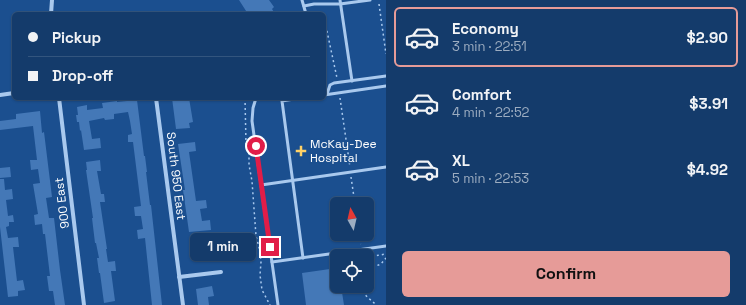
<!DOCTYPE html>
<meta charset="utf-8">
<style>
body{margin:0;font-family:"Space Grotesk",sans-serif;background:#1d4271;color:#f1f3f6;height:100vh;display:flex;flex-direction:column;font-size:15px;white-space:nowrap}
*{box-sizing:border-box;margin:0}
p{font-size:13px;color:#9dadc1}
.icon{flex:none;width:22px;height:22px;fill:none;stroke:currentColor;stroke-width:2;stroke-linecap:round;stroke-linejoin:round}
.map{position:relative;flex:1;overflow:hidden}
.sheet{display:flex;flex-direction:column;background:#143b6b;width:360px}
.sheet>*{flex:none}
.guide{position:absolute;left:12px;top:12px;width:314px;height:88px;border-radius:6px;box-shadow:0 1px 3px #0004,0 0 0 1px #33557e;display:grid;align-content:center;height:88px;padding:0 16px;background:#143b6b}
.needle{width:26px;rotate:352deg}
.buttons{position:absolute;left:330px;top:197px;display:grid;gap:8px}
.buttons a{display:grid;place-items:center;width:44px;height:44px;border-radius:6px;background:#143b6b;box-shadow:0 1px 3px #0004,0 0 0 1px #33557e;font-size:20px}
.end{position:absolute;width:18px;height:18px;margin:-9px;border:5px solid #e11d48;background:#fff;box-shadow:0 0 0 2px #fff}
.from{border-radius:50%}
.bubble{position:absolute;height:28px;border-radius:6px;background:#143b6b;box-shadow:0 1px 3px #0004,0 0 0 1px #33557e;font-size:13px;font-weight:700;line-height:28px;text-align:center}
.guide b{display:flex;align-items:center;gap:14px;height:38px;font-size:15px}
.guide b+b{border-top:1px solid #33557e}
.guide i{width:10px;height:10px;background:#f1f3f6}
ul{padding:7px 0 0;list-style:none}
li{display:flex;align-items:center;gap:12px;height:60px;margin:0 8px 6px;padding:0 8px;border:2px solid transparent;border-radius:6px}
li div{flex:1}
li b{display:block;font-size:15px}
li em{font-style:normal;font-weight:700}
li.active{border-color:#e69b98}
li>.icon{width:36px;height:36px;stroke-width:1.5}
.action{display:flex;gap:8px;margin-top:auto;padding:8px 16px}
.action a{flex:1;height:46px;border-radius:6px;background:#e69b98;color:#111;font-size:16px;font-weight:700;line-height:46px;text-align:center}
main{display:flex;flex:1;min-height:0}
.map>svg:first-child{display:block}
</style>
<main>
<div class="map">
<svg width="386" height="305" viewBox="0 0 386 305">
<rect width="100%" height="100%" fill="#1b4f8f"/>
<!-- building -->
<g fill="#4478b7">
<polygon points="239,0 269,0 274,7 272,9 275,14 248,14"/>
<polygon points="172,98 189,98 193,122 189,123 190,128 176,129"/>
<polygon points="137,100 144,156 145,156 147,172 146,172 150,205 151,205 162,305 152,305 145,238 138,239 137,230 143,229 141,216 135,216 134,207 141,206 133,142 128,142 128,135 132,134 130,121 128,112 114,114 114,119 105,120 104,118 89,121 92,139 100,138 101,148 84,150 81,130 80,131 79,122 77,122 76,115 78,115 77,107 87,105 87,110 103,108 102,103 117,101 117,102"/>
<polygon points="40,111 42,133 44,132 52,197 46,198 49,218 54,218 60,270 65,305 55,305 53,291 49,291 47,276 50,276 45,234 43,234 42,224 35,225 34,215 38,214 33,184 40,183 38,169 31,170 30,160 37,160 33,126 0,130 0,121 16,119 16,114"/>
<polygon points="195,142 196,151 189,152 196,201 206,200 207,208 200,209 202,221 210,220 211,230 189,232 183,190 185,190 178,144"/>
<polygon points="100,160 101,171 97,171 101,194 104,194 105,202 100,202 107,249 106,249 108,262 115,261 116,271 111,271 115,301 104,303 100,273 99,273 97,258 99,258 96,243 95,243 92,218 93,218 86,170 87,170 86,162"/>
<polygon points="10,167 11,177 0,178 0,168"/>
<polygon points="0,179 4,179 5,190 12,189 13,199 6,200 8,216 13,215 14,222 9,222 9,226 6,227 8,238 18,237 19,247 13,247 17,281 23,280 25,290 18,291 18,296 8,297 0,227"/>
<polygon points="209,241 209,245 216,244 217,253 193,256 192,247 202,245 202,242"/>
<polygon points="337,268 337,286 341,286 344,305 306,305 302,273"/>
<polygon points="212,286 214,296 208,297 209,305 198,305 196,289"/>
</g>
<g fill="none" stroke-linecap="round" stroke-linejoin="round">
<!-- path -->
<g stroke="#a9c9ee" stroke-width="1.5" stroke-dasharray="2 3" stroke-linecap="butt">
<polyline points="379,4 386,54"/>
<polyline points="324,22 325,22 337,78"/>
<polyline points="245,98 246,144 249,154 249,165 252,181 256,236 260,251 261,262 260,275 262,290 270,305"/>
<polyline points="340,98 350,167"/>
<polyline points="351,177 355,204"/>
<polyline points="359,234 361,244"/>
<polyline points="367,257 386,254"/>
<polyline points="367,260 371,268"/>
<polyline points="367,275 371,268 381,264 386,258"/>
<path d="M363 286C362 296 370 298 376 305"/>
</g>
<!-- service -->
<g stroke="#a9c9ee" stroke-width="3">
<polyline points="302,0 306,14"/>
<polyline points="340,0 352,81"/>
<polyline points="304,6 314,4 340,4 370,0"/>
<polyline points="327,94 330,85 334,83 386,76"/>
<polyline points="324,95 386,86"/>
<polyline points="256,98 253,108 252,121 278,305"/>
<polyline points="300,98 282,101 303,258"/>
<polyline points="261,185 386,167"/>
<polyline points="272,262 386,246"/>
</g>
<!-- minor -->
<g stroke="#a9c9ee" stroke-width="4">
<polyline points="51,14 52,0"/>
<polyline points="0,95 14,93"/>
<polyline points="59,98 84,305"/>
<polyline points="156,98 183,305"/>
<polyline points="179,277 221,272"/>
</g>
</g>
<g fill="none" stroke-linecap="round" stroke-linejoin="round">
<!-- route -->
<polyline stroke="#e11d48" stroke-width="5" points="256,146 270,247"/>
</g>
<!-- markers -->
<path fill="#ffd166" stroke="#1b4f8f" stroke-width="1.5" d="M299 145h4v4h4v4h-4v4h-4v-4h-4v-4h4z"/>
<g text-anchor="middle" dominant-baseline="central" stroke-width="3" stroke-linejoin="round" paint-order="stroke">
<!-- poi labels -->
<g font-size="12" fill="#fff" stroke="#1b4f8f" text-anchor="start">
<text x="310" y="144">McKay-Dee<tspan x="310" dy="14">Hospital</tspan></text>
</g>
<!-- street labels -->
<g font-size="12" fill="#fff" stroke="#1b4f8f">
<text transform="translate(176 176) rotate(83)">South 950 East</text>
<text transform="translate(62 203) rotate(-97)">900 East</text>
</g>
</g>
</svg>
<div class="buttons">
<a><svg class="needle" viewBox="-14 -14 28 28"><path d="M0-13l5 13h-10z" fill="#e53935"/><path d="M0 13l5-13h-10z" fill="#9dadc1"/></svg></a>
<a><svg class="icon" aria-label="locate" viewBox="0 0 24 24"><circle cx="12" cy="12" r="6"/><path d="M12 2v4M12 18v4M2 12h4M18 12h4"/></svg></a>
</div>
<i class="end from" style="left:256px;top:146px"></i>
<i class="end" style="left:270px;top:247px"></i>
<div class="bubble" style="left:190px;top:233px;width:66px">1 min</div>
<div class="guide">
<b><i class="from"></i>Pickup</b>
<b><i></i>Drop-off</b>
</div>
</div>
<section class="sheet">
<ul>
<li class="active"><svg class="icon" aria-label="car" viewBox="0 0 24 24"><path d="M5 17H2v-5l4-1 3-4h7l3 4 3 1v5h-3M9 17h6M6 11h13"/><circle cx="7" cy="17" r="2"/><circle cx="17" cy="17" r="2"/></svg><div><b>Economy</b><p>3 min · 22:51</p></div><em>$2.90</em></li>
<li><svg class="icon" aria-label="car" viewBox="0 0 24 24"><path d="M5 17H2v-5l4-1 3-4h7l3 4 3 1v5h-3M9 17h6M6 11h13"/><circle cx="7" cy="17" r="2"/><circle cx="17" cy="17" r="2"/></svg><div><b>Comfort</b><p>4 min · 22:52</p></div><em>$3.91</em></li>
<li><svg class="icon" aria-label="car" viewBox="0 0 24 24"><path d="M5 17H2v-5l4-1 3-4h7l3 4 3 1v5h-3M9 17h6M6 11h13"/><circle cx="7" cy="17" r="2"/><circle cx="17" cy="17" r="2"/></svg><div><b>XL</b><p>5 min · 22:53</p></div><em>$4.92</em></li>
</ul>
<div class="action"><a>Confirm</a></div>
</section>
</main>
